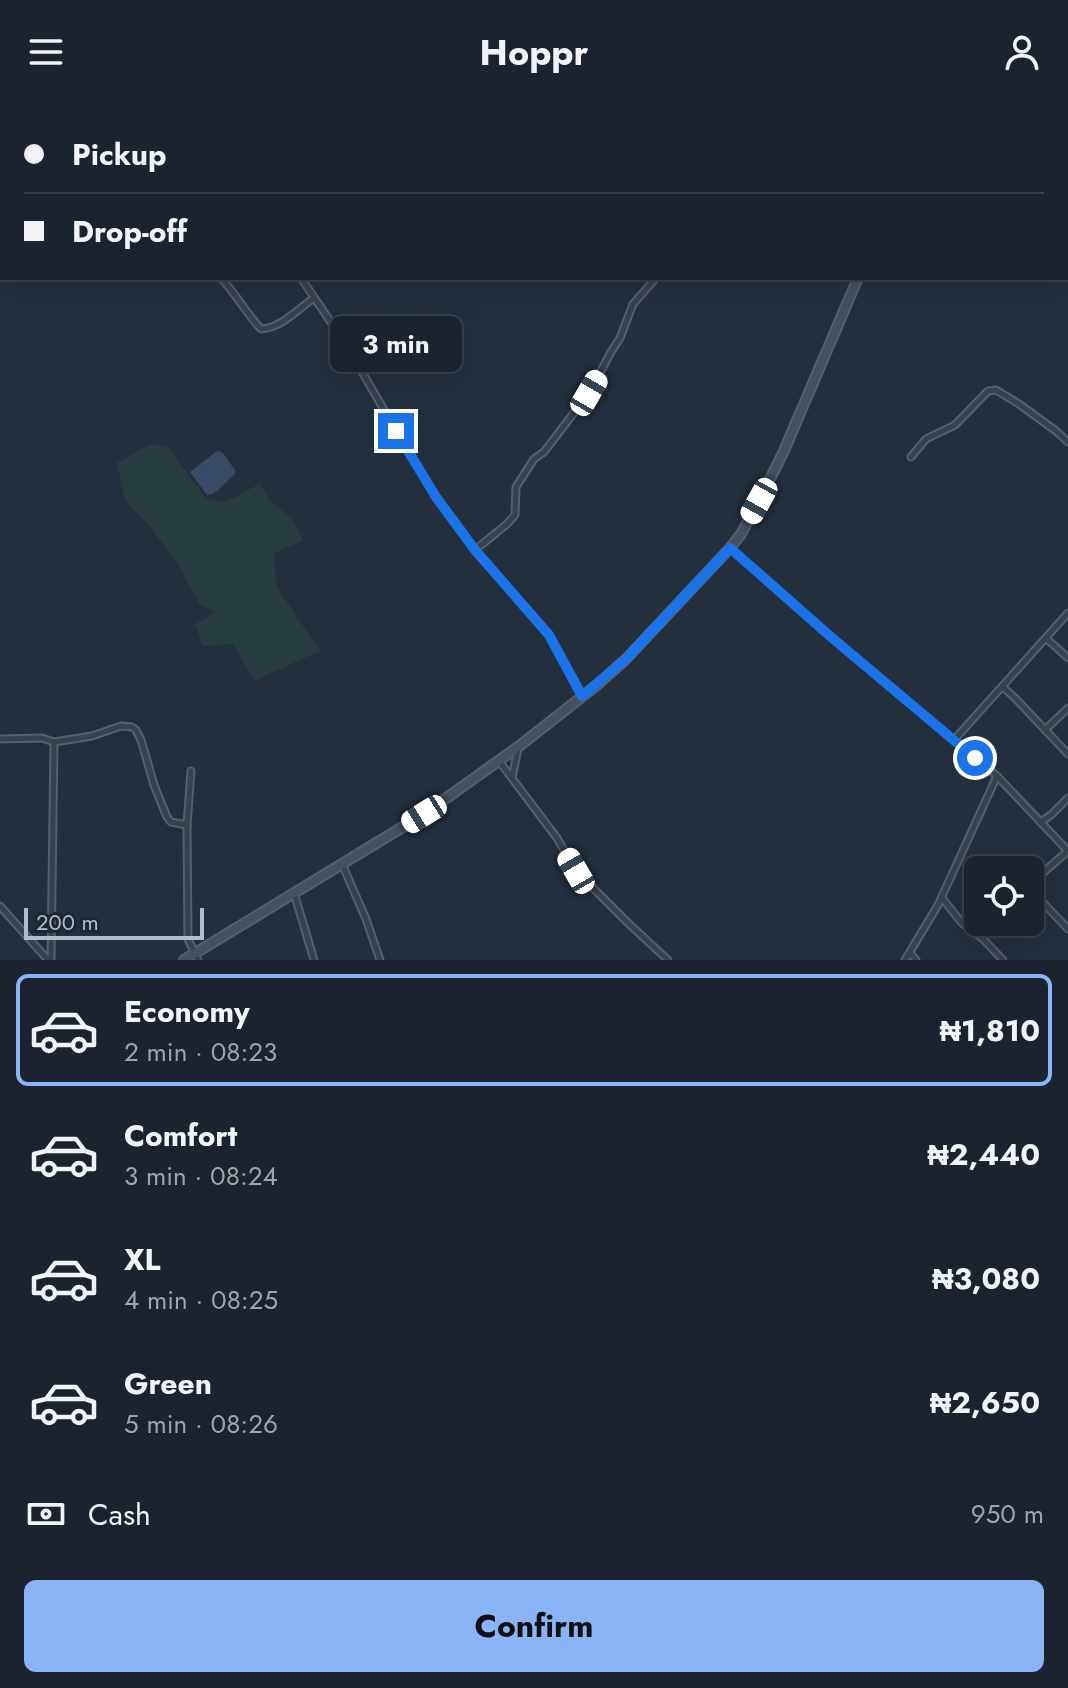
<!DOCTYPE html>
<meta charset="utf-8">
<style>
body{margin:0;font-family:Jost,sans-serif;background:#242b36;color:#f1f3f6;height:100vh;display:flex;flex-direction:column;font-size:30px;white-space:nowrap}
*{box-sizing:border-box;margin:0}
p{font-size:26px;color:#a0a4aa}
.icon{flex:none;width:44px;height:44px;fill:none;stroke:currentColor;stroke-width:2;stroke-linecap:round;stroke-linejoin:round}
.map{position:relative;height:856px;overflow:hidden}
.panel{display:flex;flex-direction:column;background:#1b232e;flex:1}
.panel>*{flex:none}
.banner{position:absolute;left:0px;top:0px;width:1068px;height:176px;box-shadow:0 8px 32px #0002,0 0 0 2px #39404a;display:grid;align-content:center;height:176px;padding:0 24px;background:#1b232e}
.controls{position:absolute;left:964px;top:752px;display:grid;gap:16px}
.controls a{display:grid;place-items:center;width:80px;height:80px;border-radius:12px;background:#1b232e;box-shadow:0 8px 32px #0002,0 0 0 2px #39404a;font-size:40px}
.scale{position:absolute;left:24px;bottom:20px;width:180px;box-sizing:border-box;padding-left:8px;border:4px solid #b4bcc9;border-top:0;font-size:22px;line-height:28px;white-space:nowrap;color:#b4bcc9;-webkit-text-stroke:6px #1d2633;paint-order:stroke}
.end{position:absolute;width:36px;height:36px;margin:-18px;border:10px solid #1a73e8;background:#fff;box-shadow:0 0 0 4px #fff}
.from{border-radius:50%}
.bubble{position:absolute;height:56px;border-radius:12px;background:#1b232e;box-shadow:0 8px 32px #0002,0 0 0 2px #39404a;font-size:26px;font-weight:700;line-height:56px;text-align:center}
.car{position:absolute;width:24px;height:48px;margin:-24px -12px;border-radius:10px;box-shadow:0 0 6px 2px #0007;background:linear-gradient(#fff 24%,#345 0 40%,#fff 0 76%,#345 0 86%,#fff 0)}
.banner b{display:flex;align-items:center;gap:28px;height:76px;font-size:30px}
.banner b+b{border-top:2px solid #39404a}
.banner i{width:20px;height:20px;background:#f1f3f6}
ul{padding:14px 0 0;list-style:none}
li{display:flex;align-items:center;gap:24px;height:112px;margin:0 16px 12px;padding:0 8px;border:4px solid transparent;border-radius:12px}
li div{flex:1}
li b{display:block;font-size:30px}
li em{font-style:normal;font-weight:700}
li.selected{border-color:#8ab4f8}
li>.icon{width:72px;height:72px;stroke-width:1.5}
.pay{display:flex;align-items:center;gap:20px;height:88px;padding:0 24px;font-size:30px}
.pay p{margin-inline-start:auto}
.button{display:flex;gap:16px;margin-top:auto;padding:16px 24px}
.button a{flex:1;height:92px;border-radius:12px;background:#8ab4f8;color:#111;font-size:32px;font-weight:700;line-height:92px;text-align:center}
header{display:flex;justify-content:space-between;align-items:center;height:104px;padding:0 24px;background:#1b232e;font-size:36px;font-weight:700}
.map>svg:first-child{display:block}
</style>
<header><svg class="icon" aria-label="menu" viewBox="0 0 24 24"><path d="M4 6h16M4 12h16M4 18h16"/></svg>Hoppr<svg class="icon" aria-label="person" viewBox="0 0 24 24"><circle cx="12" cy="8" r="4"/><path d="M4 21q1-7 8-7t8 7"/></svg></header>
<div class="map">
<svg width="1068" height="856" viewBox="0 0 1068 856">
<rect width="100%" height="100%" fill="#242f3e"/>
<!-- green -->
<g fill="#263c3f">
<polygon points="0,0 87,0 88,2 2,2 2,110 0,108"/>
<path d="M150 340 170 343 178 357 206 394C226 405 243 387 260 380L269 395 293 416 303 436 274 449 276 482 320 547 254 577 233 540 203 542 195 520 216 508 200 501 178 460 148 420 125 397 117 359Z"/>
</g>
<!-- water -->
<path fill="#394c67" d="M217 347 222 348 235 366V370C226 377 217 391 207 391L190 368Z"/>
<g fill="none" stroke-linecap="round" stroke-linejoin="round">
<defs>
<g id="street">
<polyline points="191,0 193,2"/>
<polyline points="729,0 731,2"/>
<polyline points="307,2 310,0"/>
<polyline points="414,2 415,0"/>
<polyline points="823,2 825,0"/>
<polyline points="983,2 984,0"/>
<path d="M221 174C236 190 246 209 261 225 281 224 298 205 314 194"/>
<polyline points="301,174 347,242 409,349 436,393 475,446 549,531 582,592"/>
<polyline points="911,353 926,335 955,321 988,287 996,286 1019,300 1056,327 1068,338"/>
<polyline points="730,444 831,533 997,672 1068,747 1030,780"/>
<polyline points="475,446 507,420 515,411 516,383 534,355 544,348 589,289 611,248 620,234 633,200 656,174"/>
<polyline points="1047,535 1068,554"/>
<polyline points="1003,583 1015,594 1068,650"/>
<polyline points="1045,626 1068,604"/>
<polyline points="0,635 42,634 54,638 92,632 121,622 132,623 136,626 141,636 154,681 167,713 171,718 187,721 188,835 198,856"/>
<polyline points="954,636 1068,509"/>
<polyline points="499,657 557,734 576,767 627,818 668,856"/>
<polyline points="512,674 518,645"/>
<polyline points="1041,718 1052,710 1068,694"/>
<polyline points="187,721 191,667"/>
<polyline points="342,760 366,815 380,856"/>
<polyline points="1030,785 1068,825"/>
<polyline points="294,789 314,856"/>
<polyline points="942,794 962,819 983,835 1003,856"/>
<polyline points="0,802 48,856"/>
<polyline points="977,830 986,827 994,818"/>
<polyline points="910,849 916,856"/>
<polyline points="51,856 54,638"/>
<polyline points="905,856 938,801 997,672"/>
</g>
<g id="secondary">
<polyline points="1066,53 1068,52"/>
<polyline points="184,856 424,710 518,643 597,581 626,555 730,444 741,430 759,397 783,349 858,174"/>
</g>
</defs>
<!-- street casing -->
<use href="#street" stroke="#565f6c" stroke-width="9"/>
<!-- secondary casing -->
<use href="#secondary" stroke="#565f6c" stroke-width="12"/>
<!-- street -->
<use href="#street" stroke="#38414e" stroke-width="5"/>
<!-- secondary -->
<use href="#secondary" stroke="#465061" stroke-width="8"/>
</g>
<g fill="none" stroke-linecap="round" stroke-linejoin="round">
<!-- route -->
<polyline stroke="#1a73e8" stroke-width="10" points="396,327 436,393 475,446 549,531 582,592 626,555 730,444 831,533 975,654"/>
</g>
</svg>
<div class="controls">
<a><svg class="icon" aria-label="locate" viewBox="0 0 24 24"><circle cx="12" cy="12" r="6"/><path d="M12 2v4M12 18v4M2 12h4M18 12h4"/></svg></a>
</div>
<div class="scale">200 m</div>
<i class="end from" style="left:975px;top:654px"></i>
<i class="end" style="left:396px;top:327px"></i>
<div class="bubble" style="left:330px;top:212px;width:132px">3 min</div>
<i class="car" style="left:589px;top:289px;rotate:30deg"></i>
<i class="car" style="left:759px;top:397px;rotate:209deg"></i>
<i class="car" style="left:424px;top:710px;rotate:238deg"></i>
<i class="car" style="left:576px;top:767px;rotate:330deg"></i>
<div class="banner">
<b><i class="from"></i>Pickup</b>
<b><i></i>Drop-off</b>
</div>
</div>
<section class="panel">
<ul>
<li class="selected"><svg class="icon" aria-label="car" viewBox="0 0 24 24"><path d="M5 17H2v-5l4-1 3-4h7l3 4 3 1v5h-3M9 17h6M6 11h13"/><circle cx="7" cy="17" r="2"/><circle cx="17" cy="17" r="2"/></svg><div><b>Economy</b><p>2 min · 08:23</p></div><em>₦1,810</em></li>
<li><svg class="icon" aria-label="car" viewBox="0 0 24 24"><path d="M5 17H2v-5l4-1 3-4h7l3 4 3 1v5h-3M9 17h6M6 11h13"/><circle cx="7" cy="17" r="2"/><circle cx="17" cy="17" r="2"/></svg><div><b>Comfort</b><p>3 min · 08:24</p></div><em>₦2,440</em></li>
<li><svg class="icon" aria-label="car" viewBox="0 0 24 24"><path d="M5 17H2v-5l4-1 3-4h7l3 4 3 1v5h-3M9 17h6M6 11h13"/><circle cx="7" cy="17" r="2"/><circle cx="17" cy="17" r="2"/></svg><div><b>XL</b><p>4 min · 08:25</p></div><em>₦3,080</em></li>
<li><svg class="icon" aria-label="car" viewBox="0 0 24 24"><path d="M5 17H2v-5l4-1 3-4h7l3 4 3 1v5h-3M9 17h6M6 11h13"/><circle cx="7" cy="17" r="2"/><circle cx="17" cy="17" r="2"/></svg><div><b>Green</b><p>5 min · 08:26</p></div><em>₦2,650</em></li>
</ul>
<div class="pay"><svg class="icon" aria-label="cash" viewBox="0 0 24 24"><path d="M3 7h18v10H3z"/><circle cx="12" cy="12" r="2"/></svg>Cash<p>950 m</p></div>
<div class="button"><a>Confirm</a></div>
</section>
